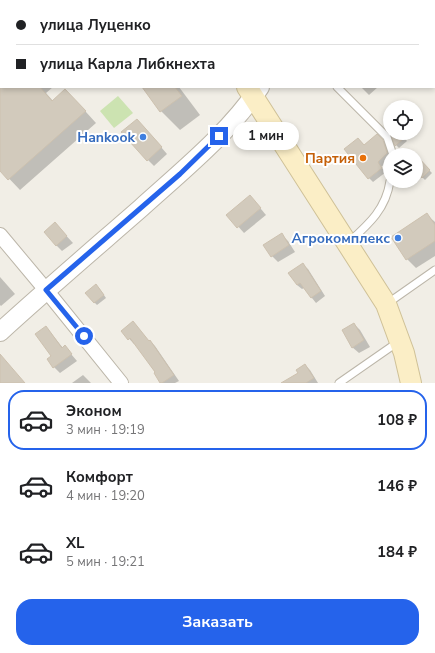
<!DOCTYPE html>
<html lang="ru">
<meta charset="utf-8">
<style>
body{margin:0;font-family:"Nunito Sans",sans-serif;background:#f2f2f2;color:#202124;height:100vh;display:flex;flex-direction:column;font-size:15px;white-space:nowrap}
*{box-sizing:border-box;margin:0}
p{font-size:13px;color:#757577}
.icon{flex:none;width:22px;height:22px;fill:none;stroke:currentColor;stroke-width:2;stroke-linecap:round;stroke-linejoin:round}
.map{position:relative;height:383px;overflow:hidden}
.side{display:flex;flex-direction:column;background:#fff;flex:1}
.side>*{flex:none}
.guide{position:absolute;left:0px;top:0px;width:435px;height:88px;box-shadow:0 2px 6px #0003;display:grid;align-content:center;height:88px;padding:0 16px;background:#fff}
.tools{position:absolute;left:383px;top:100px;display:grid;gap:8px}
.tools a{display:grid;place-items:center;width:40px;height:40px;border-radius:50%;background:#fff;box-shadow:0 2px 6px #0003;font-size:20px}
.end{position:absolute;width:18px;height:18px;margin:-9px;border:5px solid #2563eb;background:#fff;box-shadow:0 0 0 2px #fff}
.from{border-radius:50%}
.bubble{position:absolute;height:28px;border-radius:14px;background:#fff;box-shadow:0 2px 6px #0003;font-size:13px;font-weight:700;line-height:28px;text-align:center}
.guide b{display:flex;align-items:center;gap:14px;height:38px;font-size:15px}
.guide b+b{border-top:1px solid #e0e0e0}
.guide i{width:10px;height:10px;background:#202124}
ul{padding:7px 0 0;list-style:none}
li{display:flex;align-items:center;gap:12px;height:60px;margin:0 8px 6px;padding:0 8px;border:2px solid transparent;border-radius:16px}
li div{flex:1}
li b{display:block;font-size:15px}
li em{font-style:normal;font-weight:700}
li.on{border-color:#2563eb}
li>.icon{width:36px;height:36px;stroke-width:1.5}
.action{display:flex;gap:8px;margin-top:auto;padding:8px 16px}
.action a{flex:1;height:46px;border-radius:16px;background:#2563eb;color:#fff;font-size:16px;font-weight:700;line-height:46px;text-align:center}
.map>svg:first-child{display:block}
</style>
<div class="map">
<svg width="435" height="383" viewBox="0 0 435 383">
<rect width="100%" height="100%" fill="#f1eee6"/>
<!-- green -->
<polygon fill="#cce3b1" points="118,96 133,113 114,128 100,111"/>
<!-- shadow -->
<g fill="#0003">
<polygon points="396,0 435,0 435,7 434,8 434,1 395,1"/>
<polygon points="0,11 1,12 0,57"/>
<polygon points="1,82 1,87 53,87 46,93 53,101 76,101 96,123 20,190 0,169"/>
<polygon points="143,87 179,87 200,115 180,130 161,111"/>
<polygon points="361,87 378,87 369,95"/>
<polygon points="390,122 390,132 385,127"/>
<polygon points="143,126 167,154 154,166 148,160"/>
<polygon points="391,133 400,133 407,141 399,148 396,145"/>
<polygon points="377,135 387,145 390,159 381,167 386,172 373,182 369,178 358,139 365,146"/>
<polygon points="420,161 432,173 425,180 416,171 416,165"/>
<polygon points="256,203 266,215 244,233 228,215"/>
<polygon points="427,215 435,222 435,256 416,268 407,259"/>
<polygon points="61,230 73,243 62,251 56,245"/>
<polygon points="282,235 288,241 295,252 278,262 272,256"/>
<polygon points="303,265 308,269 325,296 316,303 304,288 302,289 297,285"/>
<polygon points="0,277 15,294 1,306 0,305"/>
<polygon points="99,288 106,298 97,305 94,302"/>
<polygon points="354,324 360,330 370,347 359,353 352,347"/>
<polygon points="46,327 63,348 65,347 77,361 60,373 54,367"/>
<polygon points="122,331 150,341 155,346 179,381 175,383 161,383 156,373 135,343 134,344"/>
<polygon points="305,365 310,370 318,383 283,383 299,373"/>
<polygon points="83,375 91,383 72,383"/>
</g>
<!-- building -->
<g fill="#d2cabc" stroke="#cdc1af">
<polygon points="0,87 40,87 52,101 65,89 86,111 8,180 0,171"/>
<polygon points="142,87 175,87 182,96 160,112"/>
<polygon points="137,119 162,147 147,161 121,132"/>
<polygon points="390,133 410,133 395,146"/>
<polygon points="377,134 383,140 387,153 378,162 382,168 368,179 344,149 358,138 364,145"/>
<polygon points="416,155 430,170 422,178 416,172"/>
<polygon points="250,195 261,208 237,228 226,215"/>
<polygon points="427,213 435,225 435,241 406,260 391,237"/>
<polygon points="55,222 67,236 56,246 44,232"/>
<polygon points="282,233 289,245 271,257 263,245"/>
<polygon points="303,263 321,291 311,298 300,283 297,285 288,273"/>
<polygon points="96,284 104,295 94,303 85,293"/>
<polygon points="133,321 149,341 150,340 174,375 162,383 160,383 154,373 155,372 130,338 128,340 121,331"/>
<polygon points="354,323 364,340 352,348 342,330"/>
<polygon points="46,326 62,348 65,345 72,354 53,368 47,359 51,356 35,334"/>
<polygon points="0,354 25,383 0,383"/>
<polygon points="305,364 314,378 306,383 281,383 298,373 296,370"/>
</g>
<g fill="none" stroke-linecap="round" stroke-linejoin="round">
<defs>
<g id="service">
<polyline points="337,87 387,137 393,155"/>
<path d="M349 242C369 224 386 209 390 181"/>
<polyline points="388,303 435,270"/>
<polyline points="339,383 398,342"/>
</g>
<polyline id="minor" points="0,235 46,290 121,383"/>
<g id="tertiary">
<polyline points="338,1 339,0"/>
<path d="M0 332C46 290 94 249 141 208 183 170 228 134 260 87"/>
</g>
<g id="secondary">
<polyline points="190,0 190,1"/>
<polyline points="247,87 386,304 404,353 411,383"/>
</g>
</defs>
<!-- service casing -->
<use href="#service" stroke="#bcb6a9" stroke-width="9"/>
<!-- minor casing -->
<use href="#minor" stroke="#bcb6a9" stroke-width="16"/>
<!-- tertiary casing -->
<use href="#tertiary" stroke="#bcb6a9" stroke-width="20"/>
<!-- secondary casing -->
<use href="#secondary" stroke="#cfc197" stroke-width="22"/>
<!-- service -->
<use href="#service" stroke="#fff" stroke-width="7"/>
<!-- minor -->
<use href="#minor" stroke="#fff" stroke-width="14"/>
<!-- tertiary -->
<use href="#tertiary" stroke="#fff" stroke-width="18"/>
<!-- secondary -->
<use href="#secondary" stroke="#fbeec6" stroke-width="20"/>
</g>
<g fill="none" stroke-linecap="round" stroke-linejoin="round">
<!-- route -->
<polyline stroke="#2563eb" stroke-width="5" points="84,336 46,290 180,174 219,136"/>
</g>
<!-- markers -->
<g fill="#3f7fe0" stroke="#fff" stroke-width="1.5">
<circle cx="143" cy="137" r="4"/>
<circle cx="398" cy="238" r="4"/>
</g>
<circle fill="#e8710a" stroke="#fff" stroke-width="1.5" cx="363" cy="158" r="4"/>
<g text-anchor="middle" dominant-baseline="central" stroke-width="4" stroke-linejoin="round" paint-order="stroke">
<!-- shop labels -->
<g font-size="14" font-weight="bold" fill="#366cbe" stroke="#fff" text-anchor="end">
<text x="135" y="137">Hankook</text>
<text x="390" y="238">Агрокомплекс</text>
</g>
<!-- food labels -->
<g font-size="14" font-weight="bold" fill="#c56008" stroke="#fff" text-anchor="end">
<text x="355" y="158">Партия</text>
</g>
</g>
</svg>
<div class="tools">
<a><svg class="icon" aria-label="locate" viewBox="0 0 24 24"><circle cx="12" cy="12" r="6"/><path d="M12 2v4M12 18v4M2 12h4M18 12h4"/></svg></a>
<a><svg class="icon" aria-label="layers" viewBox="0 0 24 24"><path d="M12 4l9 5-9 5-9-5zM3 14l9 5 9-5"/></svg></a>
</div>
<i class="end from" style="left:84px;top:336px"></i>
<i class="end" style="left:219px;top:136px"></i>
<div class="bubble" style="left:233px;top:122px;width:66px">1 мин</div>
<div class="guide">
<b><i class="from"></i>улица Луценко</b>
<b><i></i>улица Карла Либкнехта</b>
</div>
</div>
<section class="side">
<ul>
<li class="on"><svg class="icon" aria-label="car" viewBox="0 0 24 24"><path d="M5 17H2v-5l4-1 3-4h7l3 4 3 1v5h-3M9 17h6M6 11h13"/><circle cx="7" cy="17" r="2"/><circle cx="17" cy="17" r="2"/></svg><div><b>Эконом</b><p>3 мин · 19:19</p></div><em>108 ₽</em></li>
<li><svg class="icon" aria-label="car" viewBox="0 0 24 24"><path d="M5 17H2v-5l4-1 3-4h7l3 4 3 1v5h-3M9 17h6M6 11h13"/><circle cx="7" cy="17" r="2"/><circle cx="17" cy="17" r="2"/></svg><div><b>Комфорт</b><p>4 мин · 19:20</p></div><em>146 ₽</em></li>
<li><svg class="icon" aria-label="car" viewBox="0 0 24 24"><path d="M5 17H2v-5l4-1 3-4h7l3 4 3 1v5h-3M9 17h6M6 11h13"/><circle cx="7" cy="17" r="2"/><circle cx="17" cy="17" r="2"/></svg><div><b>XL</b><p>5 мин · 19:21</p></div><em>184 ₽</em></li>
</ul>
<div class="action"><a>Заказать</a></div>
</section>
